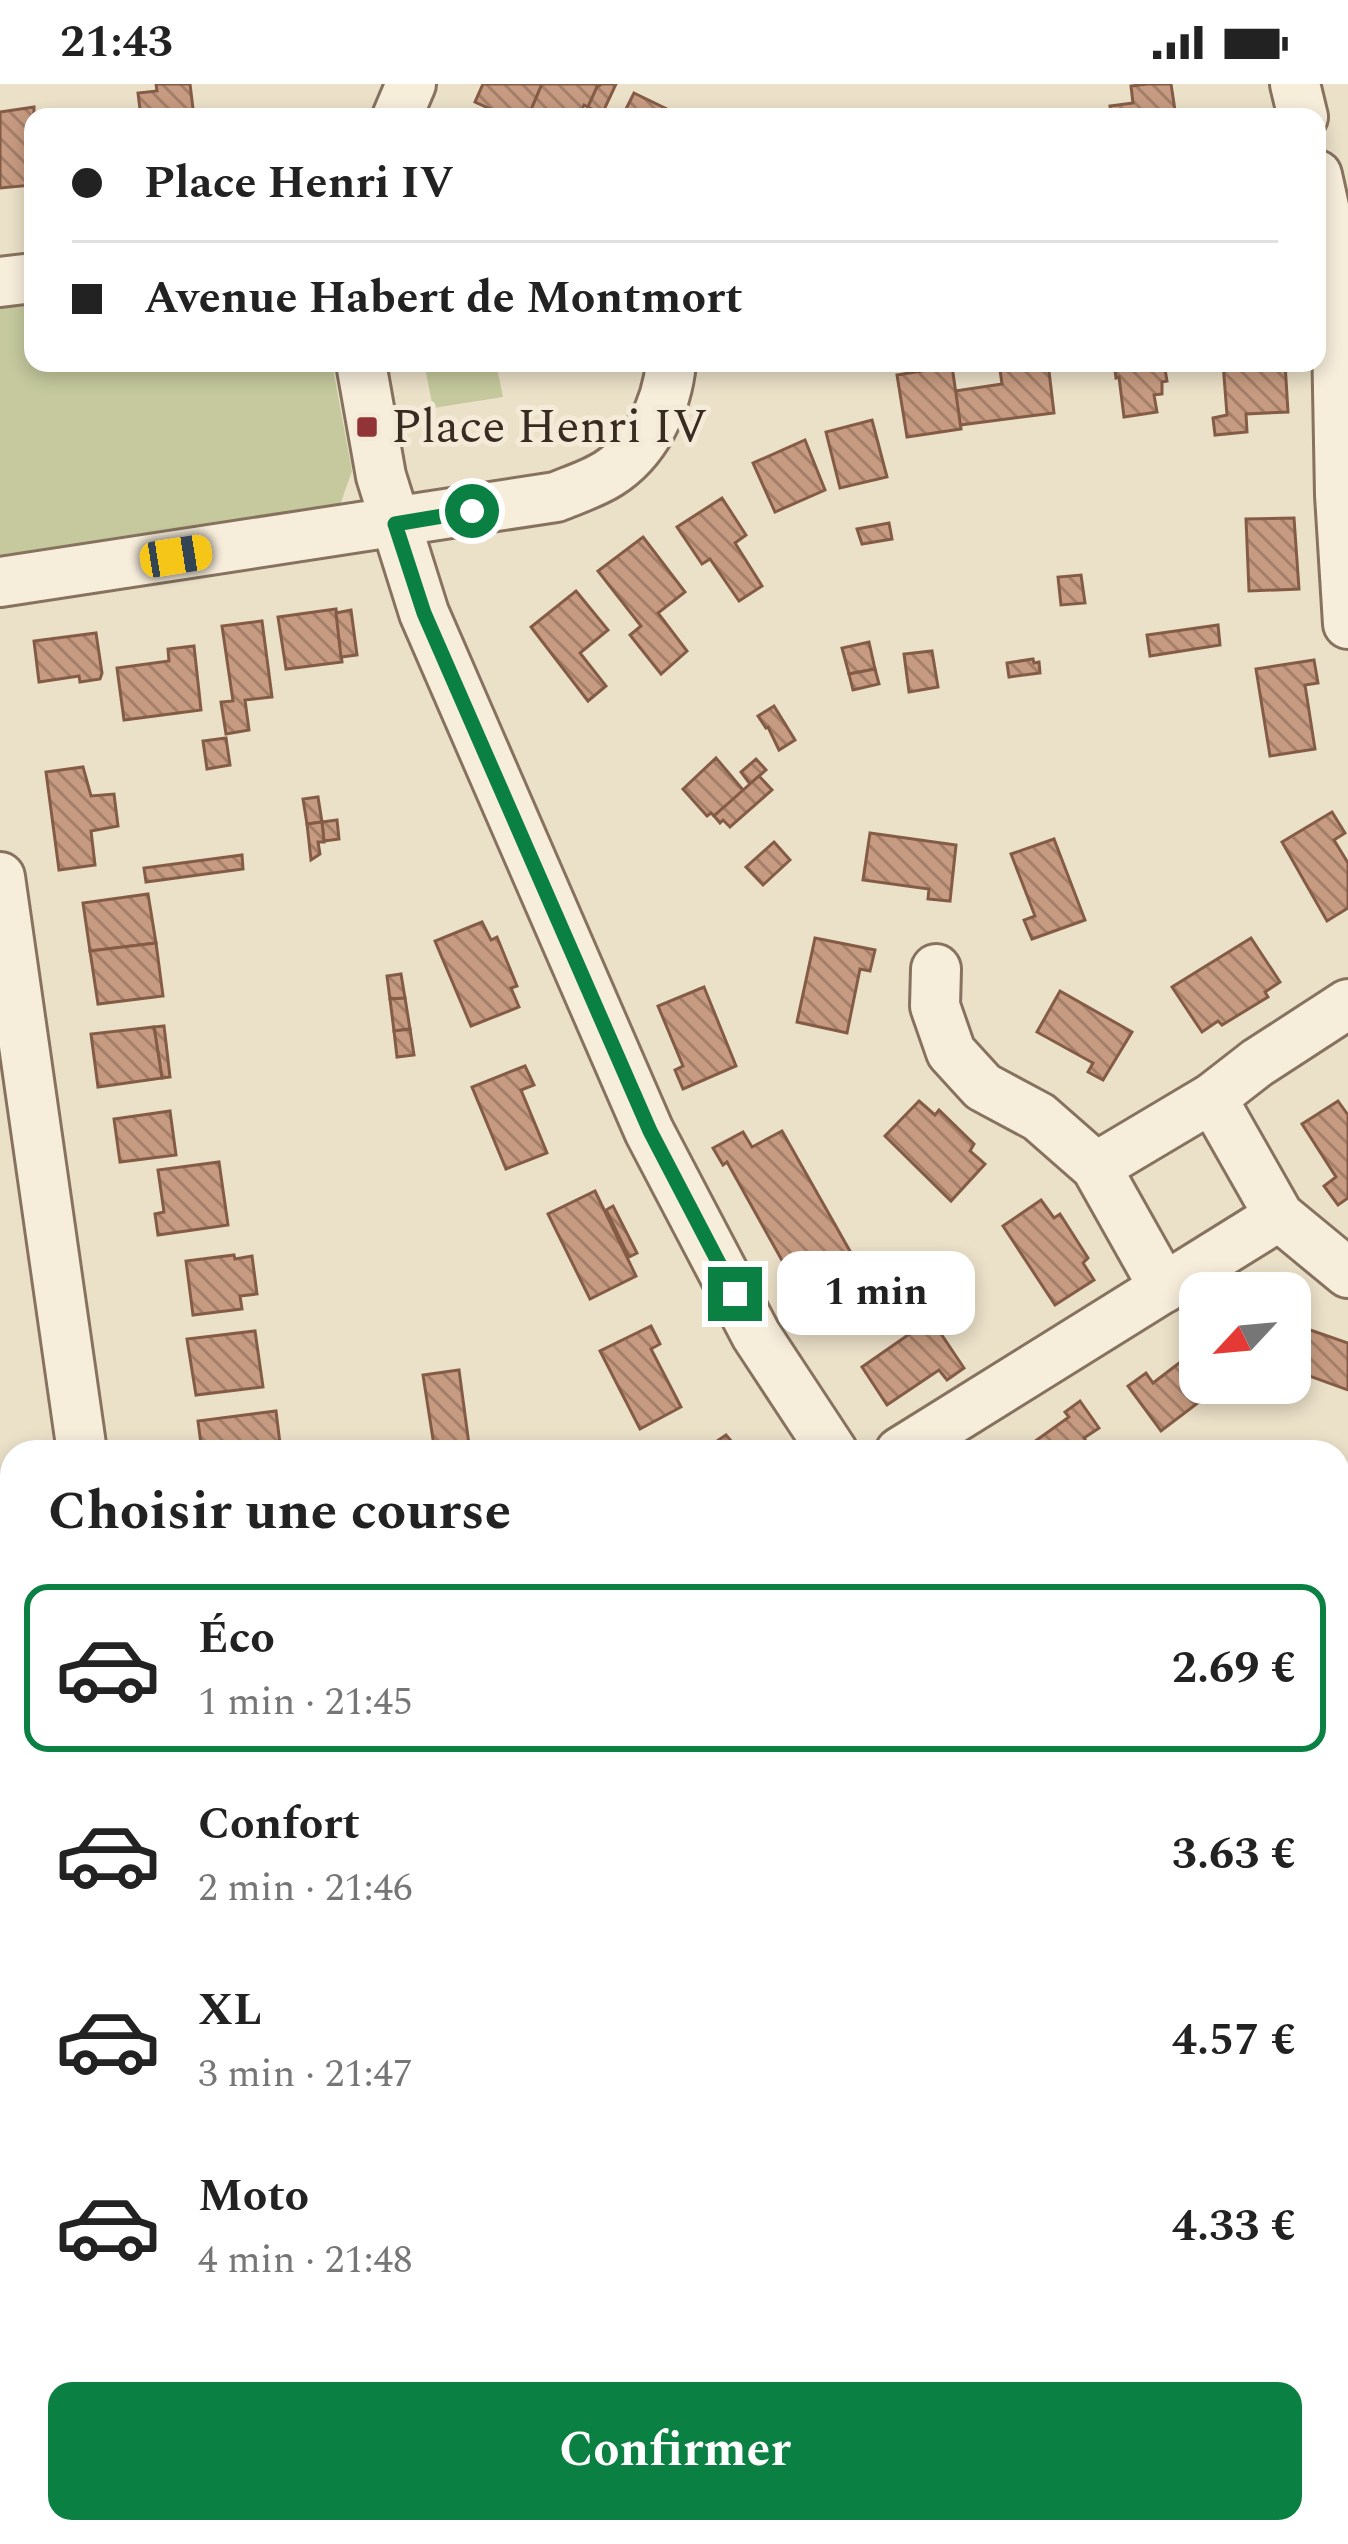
<!DOCTYPE html>
<html lang="fr">
<meta charset="utf-8">
<style>
body{margin:0;font-family:Spectral,serif;background:#f6f6f6;color:#222;height:100vh;display:flex;flex-direction:column;font-size:45px;white-space:nowrap}
*{box-sizing:border-box;margin:0}
p{font-size:39px;color:#767676}
.icon{flex:none;width:66px;height:66px;fill:none;stroke:currentColor;stroke-width:2;stroke-linecap:round;stroke-linejoin:round}
.map{position:relative;flex:1;overflow:hidden}
.sheet{position:absolute;left:0px;top:1356px;width:1350px;height:1104px;display:flex;flex-direction:column;background:#fff;border-radius:36px 36px 0 0;box-shadow:0 6px 18px #0003}
.sheet>*{flex:none}
.hud{position:absolute;left:24px;top:24px;width:1302px;height:264px;border-radius:24px;box-shadow:0 6px 18px #0003;display:grid;align-content:center;height:264px;padding:0 48px;background:#fff}
.needle{width:78px;rotate:244deg}
.tools{position:absolute;left:1179px;top:1188px;display:grid;gap:24px}
.tools a{display:grid;place-items:center;width:132px;height:132px;border-radius:24px;background:#fff;box-shadow:0 6px 18px #0003;font-size:60px}
.end{position:absolute;width:54px;height:54px;margin:-27px;border:15px solid #0b8043;background:#fff;box-shadow:0 0 0 6px #fff}
.from{border-radius:50%}
.bubble{position:absolute;height:84px;border-radius:24px;background:#fff;box-shadow:0 6px 18px #0003;font-size:39px;font-weight:700;line-height:84px;text-align:center}
.car{position:absolute;width:36px;height:72px;margin:-36px -18px;border-radius:15px;box-shadow:0 0 9px 3px #0007;background:linear-gradient(#f5c518 24%,#345 0 40%,#f5c518 0 76%,#345 0 86%,#f5c518 0)}
.hud b{display:flex;align-items:center;gap:42px;height:114px;font-size:45px}
.hud b+b{border-top:3px solid #e0e0e0}
.hud i{width:30px;height:30px;background:#222}
ul{padding:0;list-style:none}
li{display:flex;align-items:center;gap:36px;height:168px;margin:0 24px 18px;padding:0 24px;border:6px solid transparent;border-radius:24px}
li div{flex:1}
li b{display:block;font-size:45px}
li em{font-style:normal;font-weight:700}
li.current{border-color:#0b8043}
li>.icon{width:108px;height:108px;stroke-width:1.5}
h2{padding:0 48px;font-size:54px;line-height:144px}
.cta{display:flex;gap:24px;margin-top:auto;padding:24px 48px}
.cta a{flex:1;height:138px;border-radius:24px;background:#0b8043;color:#fff;font-size:48px;font-weight:700;line-height:138px;text-align:center}
.status{display:flex;justify-content:space-between;align-items:center;height:84px;padding:0 60px;background:#fff;direction:ltr}
.status svg{height:33px;fill:currentColor}
.map>svg:first-child{display:block}
</style>
<div class="status"><b>21:43</b><svg viewBox="0 0 49 12"><path d="M0 12V9h3v3zM5 12V6h3v6zM10 12V3h3v9zM15 12V0h3v12zM26 1h20v11H26zM47 4h2v5h-2z"/></svg></div>
<div class="map">
<svg width="1348" height="2460" viewBox="0 0 1348 2460">
<defs>
<pattern id="building-back-hatch" width="6" height="6" patternUnits="userSpaceOnUse" patternTransform="scale(3)"><rect width="6" height="6" fill="#c79b81"/><path d="M-1 5l2 2M0 0l6 6M5-1l2 2" fill="none" stroke="#a37f69"/></pattern>
</defs>
<rect width="100%" height="100%" fill="#ebe0c8"/>
<!-- green -->
<g fill="#c5c99d">
<polygon points="33,208 33,279 332,279 352,387 341,418 326,429 0,480 0,213"/>
<polygon points="424,279 496,279 503,313 433,324"/>
</g>
<!-- building -->
<g fill="url(#building-back-hatch)" stroke="#845c46" stroke-width="3">
<polygon points="156,0 190,0 194,33 141,33 138,9 157,7"/>
<polygon points="483,0 542,0 528,33 508,33 475,18"/>
<polygon points="542,0 602,0 597,3 588,23 584,21 579,33 528,33"/>
<polygon points="602,0 616,0 602,30 588,23 597,3"/>
<polygon points="1148,0 1171,0 1176,33 1112,33 1110,22 1133,19 1131,2"/>
<polygon points="634,9 667,25 684,33 622,33"/>
<polygon points="34,23 33,101 0,104 0,28"/>
<polygon points="999,279 1048,279 1054,329 960,341 955,307 1002,300"/>
<polygon points="1114,279 1164,279 1167,297 1162,298 1162,310 1154,311 1157,328 1124,333 1119,293 1116,294"/>
<polygon points="1223,279 1285,279 1288,328 1246,330 1247,348 1215,351 1213,334 1227,331"/>
<polygon points="952,282 961,345 907,353 897,291"/>
<polygon points="872,336 887,393 840,404 826,348"/>
<polygon points="805,356 825,406 775,428 753,379"/>
<polygon points="722,414 746,451 735,459 762,502 739,517 710,475 702,480 677,443"/>
<polygon points="1294,434 1299,505 1249,507 1246,435"/>
<polygon points="889,439 892,455 862,460 857,445"/>
<polygon points="643,453 685,508 658,529 687,567 661,590 630,551 641,542 598,487"/>
<polygon points="1081,491 1085,519 1061,521 1058,493"/>
<polygon points="576,507 608,546 580,569 606,602 588,617 531,543"/>
<polygon points="336,525 342,578 286,585 278,533"/>
<polygon points="351,526 357,571 341,573 336,529"/>
<polygon points="262,537 272,613 245,616 249,646 226,650 221,618 233,617 222,542"/>
<polygon points="1218,541 1220,561 1150,572 1147,551"/>
<polygon points="96,549 102,589 100,595 80,598 79,592 39,598 34,557"/>
<polygon points="869,558 875,585 849,590 842,564"/>
<polygon points="194,562 201,626 124,636 117,584 169,577 168,565"/>
<polygon points="932,567 938,603 909,608 904,570"/>
<polygon points="1033,575 1034,579 1039,578 1040,589 1009,593 1007,579"/>
<polygon points="1314,576 1318,599 1305,601 1315,665 1270,672 1256,585"/>
<polygon points="875,585 879,600 853,606 849,590"/>
<polygon points="774,622 795,656 779,666 768,643 766,644 758,632"/>
<polygon points="226,654 230,681 207,685 203,657"/>
<polygon points="716,674 744,707 714,732 711,729 707,732 683,705"/>
<polygon points="756,675 766,686 750,700 741,688"/>
<polygon points="83,683 91,712 114,710 118,742 91,747 95,781 59,786 46,688"/>
<polygon points="759,692 772,706 730,743 723,736 720,739 714,732"/>
<polygon points="318,713 322,738 307,740 303,715"/>
<polygon points="1332,728 1345,749 1334,756 1348,779 1348,824 1327,837 1282,758"/>
<polygon points="337,736 339,755 324,757 322,738"/>
<polygon points="322,738 324,758 318,758 320,770 311,776 307,740"/>
<polygon points="870,749 956,761 950,817 928,815 929,805 863,796"/>
<polygon points="1054,755 1085,836 1032,855 1024,836 1035,832 1011,770"/>
<polygon points="774,758 790,776 763,801 746,783"/>
<polygon points="242,771 243,785 146,798 144,784"/>
<polygon points="148,810 156,859 90,867 83,819"/>
<polygon points="482,838 491,856 497,853 517,902 511,904 519,923 471,942 435,857"/>
<polygon points="815,854 875,866 870,887 860,885 847,949 797,938"/>
<polygon points="1251,854 1280,898 1265,908 1268,913 1222,941 1218,937 1202,948 1172,903"/>
<polygon points="156,859 163,912 98,920 90,867"/>
<polygon points="401,890 405,914 390,915 387,892"/>
<polygon points="704,903 736,982 683,1005 675,986 683,982 658,922"/>
<polygon points="1060,907 1132,948 1103,996 1088,988 1093,979 1037,948"/>
<polygon points="405,914 410,945 394,947 390,915"/>
<polygon points="164,942 170,993 162,994 154,943"/>
<polygon points="154,943 162,994 98,1003 91,950"/>
<polygon points="410,945 414,971 397,973 394,947"/>
<polygon points="525,982 534,1001 521,1006 547,1069 506,1085 472,1003"/>
<polygon points="919,1017 935,1031 939,1026 974,1060 970,1067 985,1080 951,1117 885,1052"/>
<polygon points="1338,1017 1348,1031 1348,1114 1338,1121 1324,1102 1336,1093 1302,1040"/>
<polygon points="170,1027 176,1071 120,1078 114,1035"/>
<polygon points="782,1047 855,1176 825,1193 834,1210 804,1228 793,1208 798,1205 727,1078 723,1081 713,1064 743,1048 752,1063"/>
<polygon points="219,1078 228,1141 158,1151 155,1130 164,1128 158,1086"/>
<polygon points="595,1107 636,1192 590,1215 548,1130"/>
<polygon points="1041,1116 1054,1134 1060,1130 1088,1174 1083,1179 1094,1196 1055,1221 1003,1142"/>
<polygon points="613,1122 637,1169 629,1173 606,1126"/>
<polygon points="234,1171 235,1175 252,1172 257,1210 240,1212 242,1225 193,1231 186,1177"/>
<polygon points="931,1235 964,1284 947,1296 939,1286 887,1321 862,1283"/>
<polygon points="1290,1239 1348,1259 1348,1306 1290,1285"/>
<polygon points="651,1242 660,1260 651,1265 681,1323 640,1345 600,1267"/>
<polygon points="255,1247 263,1303 196,1311 187,1255"/>
<polygon points="1200,1263 1200,1299 1224,1299 1161,1347 1128,1302 1146,1289 1153,1299"/>
<polygon points="459,1286 470,1368 435,1368 423,1291"/>
<polygon points="1080,1317 1099,1344 1084,1354 1094,1368 1020,1368 1069,1333 1065,1328"/>
<polygon points="276,1327 281,1368 202,1368 198,1337"/>
<polygon points="726,1351 737,1364 742,1362 746,1368 701,1368"/>
<polygon points="1338,1400 1348,1400 1348,1452 1338,1451"/>
<polygon points="12,1448 12,1504 1,1506 0,1450"/>
<polygon points="12,1514 12,1578 0,1579 0,1516"/>
<polygon points="12,1595 12,1665 0,1666 0,1597"/>
<polygon points="1338,1609 1348,1610 1348,1696 1338,1696"/>
<polygon points="11,2141 12,2198 0,2200 0,2142"/>
<polygon points="1338,2208 1348,2237 1348,2244 1338,2248"/>
<polygon points="306,2448 357,2448 359,2460 307,2460"/>
</g>
<g fill="none" stroke-linecap="round" stroke-linejoin="round">
<defs>
<g id="minor">
<polyline points="1295,0 1303,33"/>
<polyline points="397,33 411,0"/>
<polyline points="1317,91 1332,159 1336,200 1340,411 1348,540"/>
<polyline points="0,198 33,194"/>
<polyline points="361,279 381,392 424,529 649,1047 756,1251 833,1368"/>
<path d="M0 498 556 413C573 406 592 400 608 390 645 367 667 322 671 279"/>
<polyline points="0,793 82,1368"/>
<polyline points="936,885 935,922 951,968 983,1003 1039,1033 1096,1083 1164,1204"/>
<polyline points="1212,1014 1279,1132 1348,1189"/>
<polyline points="1096,1083 1212,1014 1257,979 1348,920"/>
<polyline points="900,1368 1279,1132"/>
<polyline points="1338,1777 1348,1776"/>
<polyline points="0,2085 12,2084"/>
<polyline points="1338,2307 1348,2306"/>
<polyline points="235,2448 237,2460"/>
<polyline points="1002,2460 1005,2448"/>
</g>
</defs>
<!-- minor casing -->
<use href="#minor" stroke="#86725e" stroke-width="54"/>
<!-- minor -->
<use href="#minor" stroke="#f7eddb" stroke-width="48"/>
</g>
<g fill="none" stroke-linecap="round" stroke-linejoin="round">
<!-- route -->
<polyline stroke="#0b8043" stroke-width="15" points="472,427 395,440 424,529 650,1047 735,1210"/>
</g>
<!-- markers -->
<rect fill="#913337" stroke="#f3ead7" stroke-width="4.5" x="355" y="331" width="24" height="24" rx="6"/>
<g text-anchor="middle" dominant-baseline="central" stroke-width="10" stroke-linejoin="round" paint-order="stroke">
<!-- poi labels -->
<g font-size="48" fill="#382b21" stroke="#f3ead7" text-anchor="start">
<text x="391" y="343">Place Henri IV</text>
</g>
</g>
</svg>
<div class="tools">
<a><svg class="needle" viewBox="-14 -14 28 28"><path d="M0-13l5 13h-10z" fill="#e53935"/><path d="M0 13l5-13h-10z" fill="#767676"/></svg></a>
</div>
<i class="end from" style="left:472px;top:427px"></i>
<i class="end" style="left:735px;top:1210px"></i>
<div class="bubble" style="left:777px;top:1167px;width:198px">1 min</div>
<i class="car" style="left:176px;top:472px;rotate:81deg"></i>
<div class="hud">
<b><i class="from"></i>Place Henri IV</b>
<b><i></i>Avenue Habert de Montmort</b>
</div>
<section class="sheet">
<h2>Choisir une course</h2>
<ul>
<li class="current"><svg class="icon" aria-label="car" viewBox="0 0 24 24"><path d="M5 17H2v-5l4-1 3-4h7l3 4 3 1v5h-3M9 17h6M6 11h13"/><circle cx="7" cy="17" r="2"/><circle cx="17" cy="17" r="2"/></svg><div><b>Éco</b><p>1 min · 21:45</p></div><em>2.69 €</em></li>
<li><svg class="icon" aria-label="car" viewBox="0 0 24 24"><path d="M5 17H2v-5l4-1 3-4h7l3 4 3 1v5h-3M9 17h6M6 11h13"/><circle cx="7" cy="17" r="2"/><circle cx="17" cy="17" r="2"/></svg><div><b>Confort</b><p>2 min · 21:46</p></div><em>3.63 €</em></li>
<li><svg class="icon" aria-label="car" viewBox="0 0 24 24"><path d="M5 17H2v-5l4-1 3-4h7l3 4 3 1v5h-3M9 17h6M6 11h13"/><circle cx="7" cy="17" r="2"/><circle cx="17" cy="17" r="2"/></svg><div><b>XL</b><p>3 min · 21:47</p></div><em>4.57 €</em></li>
<li><svg class="icon" aria-label="car" viewBox="0 0 24 24"><path d="M5 17H2v-5l4-1 3-4h7l3 4 3 1v5h-3M9 17h6M6 11h13"/><circle cx="7" cy="17" r="2"/><circle cx="17" cy="17" r="2"/></svg><div><b>Moto</b><p>4 min · 21:48</p></div><em>4.33 €</em></li>
</ul>
<div class="cta"><a>Confirmer</a></div>
</section>
</div>
